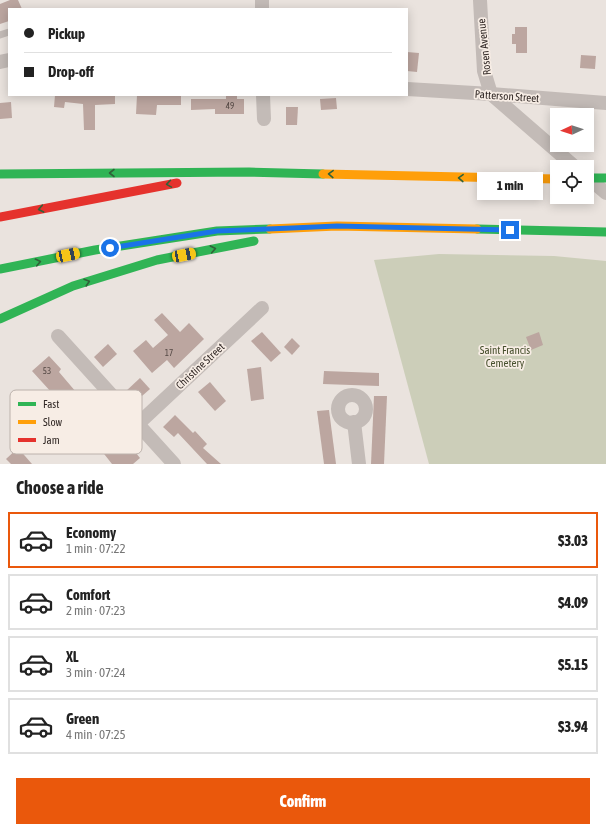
<!DOCTYPE html>
<meta charset="utf-8">
<style>
body{margin:0;font-family:"Asap Condensed",sans-serif;background:#f6f6f6;color:#222;height:100vh;display:flex;flex-direction:column;font-size:15px;white-space:nowrap}
*{box-sizing:border-box;margin:0}
p{font-size:13px;color:#767676}
.icon{flex:none;width:22px;height:22px;fill:none;stroke:currentColor;stroke-width:2;stroke-linecap:round;stroke-linejoin:round}
.map{position:relative;height:464px;overflow:hidden}
.side{display:flex;flex-direction:column;background:#fff;flex:1}
.side>*{flex:none}
.hud{position:absolute;left:8px;top:8px;width:400px;height:88px;border-radius:0px;box-shadow:0 2px 10px #0003;display:grid;align-content:center;height:88px;padding:0 16px;background:#fff}
.needle{width:26px;rotate:267deg}
.fabs{position:absolute;left:550px;top:108px;display:grid;gap:8px}
.fabs a{display:grid;place-items:center;width:44px;height:44px;border-radius:0px;background:#fff;box-shadow:0 2px 10px #0003;font-size:20px}
.end{position:absolute;width:18px;height:18px;margin:-9px;border:5px solid #1a73e8;background:#fff;box-shadow:0 0 0 2px #fff}
.from{border-radius:50%}
.bubble{position:absolute;height:28px;border-radius:0px;background:#fff;box-shadow:0 2px 10px #0003;font-size:13px;font-weight:800;line-height:28px;text-align:center}
.car{position:absolute;width:12px;height:24px;margin:-12px -6px;border-radius:5px;box-shadow:0 0 3px 1px #0007;background:linear-gradient(#f5c518 24%,#345 0 40%,#f5c518 0 76%,#345 0 86%,#f5c518 0)}
.hud b{display:flex;align-items:center;gap:14px;height:38px;font-size:15px}
.hud b+b{border-top:1px solid #e0e0e0}
.hud i{width:10px;height:10px;background:#222}
ul{padding:0;list-style:none}
li{display:flex;align-items:center;gap:12px;height:56px;margin:0 8px 6px;padding:0 8px;border:2px solid #e0e0e0;border-radius:0px}
li div{flex:1}
li b{display:block;font-size:15px}
li em{font-style:normal;font-weight:800}
li.selected{border-color:#ea580c}
li>.icon{width:36px;height:36px;stroke-width:1.5}
h2{padding:0 16px;font-size:18px;line-height:48px}
.cta{display:flex;gap:8px;margin-top:auto;padding:8px 16px}
.cta a{flex:1;height:46px;border-radius:0px;background:#ea580c;color:#fff;font-size:16px;font-weight:800;line-height:46px;text-align:center}
.map>svg:first-child{display:block}
</style>
<div class="map">
<svg width="606" height="464" viewBox="0 0 606 464">
<rect width="100%" height="100%" fill="#eae3de"/>
<!-- green -->
<polygon fill="#ccceb9" points="439,254 554,256 606,261 606,464 429,464 374,260"/>
<!-- building -->
<g fill="#bca6a0">
<polygon points="10,0 18,0 22,9 9,9 9,21 0,24 0,4"/>
<polygon points="515,27 527,27 527,53 516,53 516,44 512,44 512,34 515,34"/>
<polygon points="407,52 419,53 417,72 407,71"/>
<polygon points="581,55 596,56 595,69 580,68"/>
<polygon points="55,95 115,95 115,104 95,105 95,130 84,130 83,104 65,102 64,108 54,107"/>
<polygon points="137,95 181,95 181,105 157,105 156,115 136,114"/>
<polygon points="226,95 237,95 237,99 244,99 244,114 215,114 215,109 191,110 191,99 226,99"/>
<polygon points="336,98 337,109 321,110 320,99"/>
<polygon points="11,102 12,118 0,119 0,103"/>
<polygon points="286,107 298,107 297,125 286,125"/>
<polygon points="162,313 180,332 189,323 204,339 174,368 167,360 152,373 133,351 146,340 153,348 168,335 154,320"/>
<polygon points="262,332 281,353 271,362 251,341"/>
<polygon points="539,332 543,345 531,350 526,337"/>
<polygon points="292,338 300,346 292,355 284,347"/>
<polygon points="108,344 117,354 103,367 94,357"/>
<polygon points="49,356 61,369 59,372 76,392 62,404 32,371"/>
<polygon points="261,367 264,399 251,401 247,369"/>
<polygon points="324,371 379,373 379,386 323,384"/>
<polygon points="140,378 150,389 134,403 125,392"/>
<polygon points="210,382 226,401 215,411 198,392"/>
<polygon points="374,396 387,396 384,464 371,464"/>
<polygon points="91,404 109,427 110,425 129,449 131,447 140,458 133,464 112,464 75,417"/>
<polygon points="329,410 336,464 324,464 317,411"/>
<polygon points="175,415 193,433 195,431 207,444 203,448 221,464 207,464 178,433 174,437 163,427"/>
<polygon points="18,448 32,464 11,464 6,459"/>
</g>
<g fill="none" stroke-linecap="round" stroke-linejoin="round">
<!-- lane -->
<polyline stroke="#c3bbb7" stroke-width="7" points="0,35 9,32"/>
<!-- street -->
<g stroke="#c3bbb7" stroke-width="14">
<polyline points="262,0 262,9"/>
<polyline points="480,0 484,71 491,94 575,167"/>
<polyline points="0,62 9,60"/>
<polyline points="407,89 491,94 606,103"/>
<polyline points="263,95 264,119"/>
<polyline points="587,177 606,193"/>
<polyline points="58,336 174,464"/>
<circle cx="352" cy="409" r="14"/>
<polyline points="354,422 359,464"/>
<polyline points="138,424 262,308"/>
</g>
<!-- fast -->
<g stroke="#30b455" stroke-width="9">
<polyline points="0,174 249,172 323,174"/>
<polyline points="477,229 606,232"/>
<polyline points="0,269 95,250 217,231 270,229"/>
<polyline points="0,319 73,286 157,260 254,241"/>
</g>
<!-- slow -->
<g stroke="#ff9f0a" stroke-width="9">
<polyline points="323,174 557,179"/>
<polyline points="270,229 337,226 477,229"/>
</g>
<!-- jam -->
<polyline stroke="#e5322d" stroke-width="9" points="0,217 177,183"/>
<!-- fast-bridge -->
<polyline stroke="#30b455" stroke-width="9" points="587,178 606,178"/>
</g>
<!-- one-way arrows -->
<defs><path id="oneway-chevron" d="M-2-3.5L2.5 0L-2 3.5" fill="none" stroke-width="1.6" stroke-linecap="round" stroke-linejoin="round"/></defs>
<g stroke="#316139">
<use href="#oneway-chevron" transform="translate(112 173) rotate(180)"/>
<use href="#oneway-chevron" transform="translate(331 174) rotate(-178)"/>
<use href="#oneway-chevron" transform="translate(461 178) rotate(-178)"/>
<use href="#oneway-chevron" transform="translate(169 184) rotate(171)"/>
<use href="#oneway-chevron" transform="translate(41 209) rotate(169)"/>
<use href="#oneway-chevron" transform="translate(213 249) rotate(-11)"/>
<use href="#oneway-chevron" transform="translate(38 262) rotate(-12)"/>
<use href="#oneway-chevron" transform="translate(87 282) rotate(-17)"/>
</g>
<g fill="none" stroke-linecap="round" stroke-linejoin="round">
<!-- route -->
<polyline stroke="#1a73e8" stroke-width="5" points="110,248 217,231 292,228 337,226 510,230"/>
</g>
<g text-anchor="middle" dominant-baseline="central" stroke-width="3.5" stroke-linejoin="round" paint-order="stroke">
<!-- number labels -->
<g font-size="9" fill="#544844">
<text x="230" y="106">49</text>
<text x="169" y="353">17</text>
<text x="47" y="371">53</text>
</g>
<!-- street labels -->
<g font-size="11" fill="#322926" stroke="#f7ede5">
<text transform="translate(484 47) rotate(-96)">Rosen Avenue</text>
<text transform="translate(507 96) rotate(4)">Patterson Street</text>
<text transform="translate(200 366) rotate(-43)">Christine Street</text>
</g>
<!-- park labels -->
<g font-size="11" fill="#464f2c" stroke="#f7ede5">
<text x="505" y="350">Saint Francis<tspan x="505" dy="13">Cemetery</tspan></text>
</g>
</g>
<!-- legend -->
<rect x="10" y="390" width="132" height="64" rx="6" fill="#f7ede5" stroke="#bcb2ac" stroke-width="1"/>
<rect x="18" y="402" width="18" height="4" fill="#30b455"/>
<rect x="18" y="420" width="18" height="4" fill="#ff9f0a"/>
<rect x="18" y="438" width="18" height="4" fill="#e5322d"/>
<g font-size="11" fill="#322926">
<text x="43" y="408">Fast</text>
<text x="43" y="426">Slow</text>
<text x="43" y="444">Jam</text>
</g>
</svg>
<div class="fabs">
<a><svg class="needle" viewBox="-14 -14 28 28"><path d="M0-13l5 13h-10z" fill="#e53935"/><path d="M0 13l5-13h-10z" fill="#767676"/></svg></a>
<a><svg class="icon" aria-label="locate" viewBox="0 0 24 24"><circle cx="12" cy="12" r="6"/><path d="M12 2v4M12 18v4M2 12h4M18 12h4"/></svg></a>
</div>
<i class="end from" style="left:110px;top:248px"></i>
<i class="end" style="left:510px;top:230px"></i>
<div class="bubble" style="left:477px;top:172px;width:66px">1 min</div>
<i class="car" style="left:68px;top:255px;rotate:78deg"></i>
<i class="car" style="left:184px;top:255px;rotate:79deg"></i>
<div class="hud">
<b><i class="from"></i>Pickup</b>
<b><i></i>Drop-off</b>
</div>
</div>
<section class="side">
<h2>Choose a ride</h2>
<ul>
<li class="selected"><svg class="icon" aria-label="car" viewBox="0 0 24 24"><path d="M5 17H2v-5l4-1 3-4h7l3 4 3 1v5h-3M9 17h6M6 11h13"/><circle cx="7" cy="17" r="2"/><circle cx="17" cy="17" r="2"/></svg><div><b>Economy</b><p>1 min · 07:22</p></div><em>$3.03</em></li>
<li><svg class="icon" aria-label="car" viewBox="0 0 24 24"><path d="M5 17H2v-5l4-1 3-4h7l3 4 3 1v5h-3M9 17h6M6 11h13"/><circle cx="7" cy="17" r="2"/><circle cx="17" cy="17" r="2"/></svg><div><b>Comfort</b><p>2 min · 07:23</p></div><em>$4.09</em></li>
<li><svg class="icon" aria-label="car" viewBox="0 0 24 24"><path d="M5 17H2v-5l4-1 3-4h7l3 4 3 1v5h-3M9 17h6M6 11h13"/><circle cx="7" cy="17" r="2"/><circle cx="17" cy="17" r="2"/></svg><div><b>XL</b><p>3 min · 07:24</p></div><em>$5.15</em></li>
<li><svg class="icon" aria-label="car" viewBox="0 0 24 24"><path d="M5 17H2v-5l4-1 3-4h7l3 4 3 1v5h-3M9 17h6M6 11h13"/><circle cx="7" cy="17" r="2"/><circle cx="17" cy="17" r="2"/></svg><div><b>Green</b><p>4 min · 07:25</p></div><em>$3.94</em></li>
</ul>
<div class="cta"><a>Confirm</a></div>
</section>
